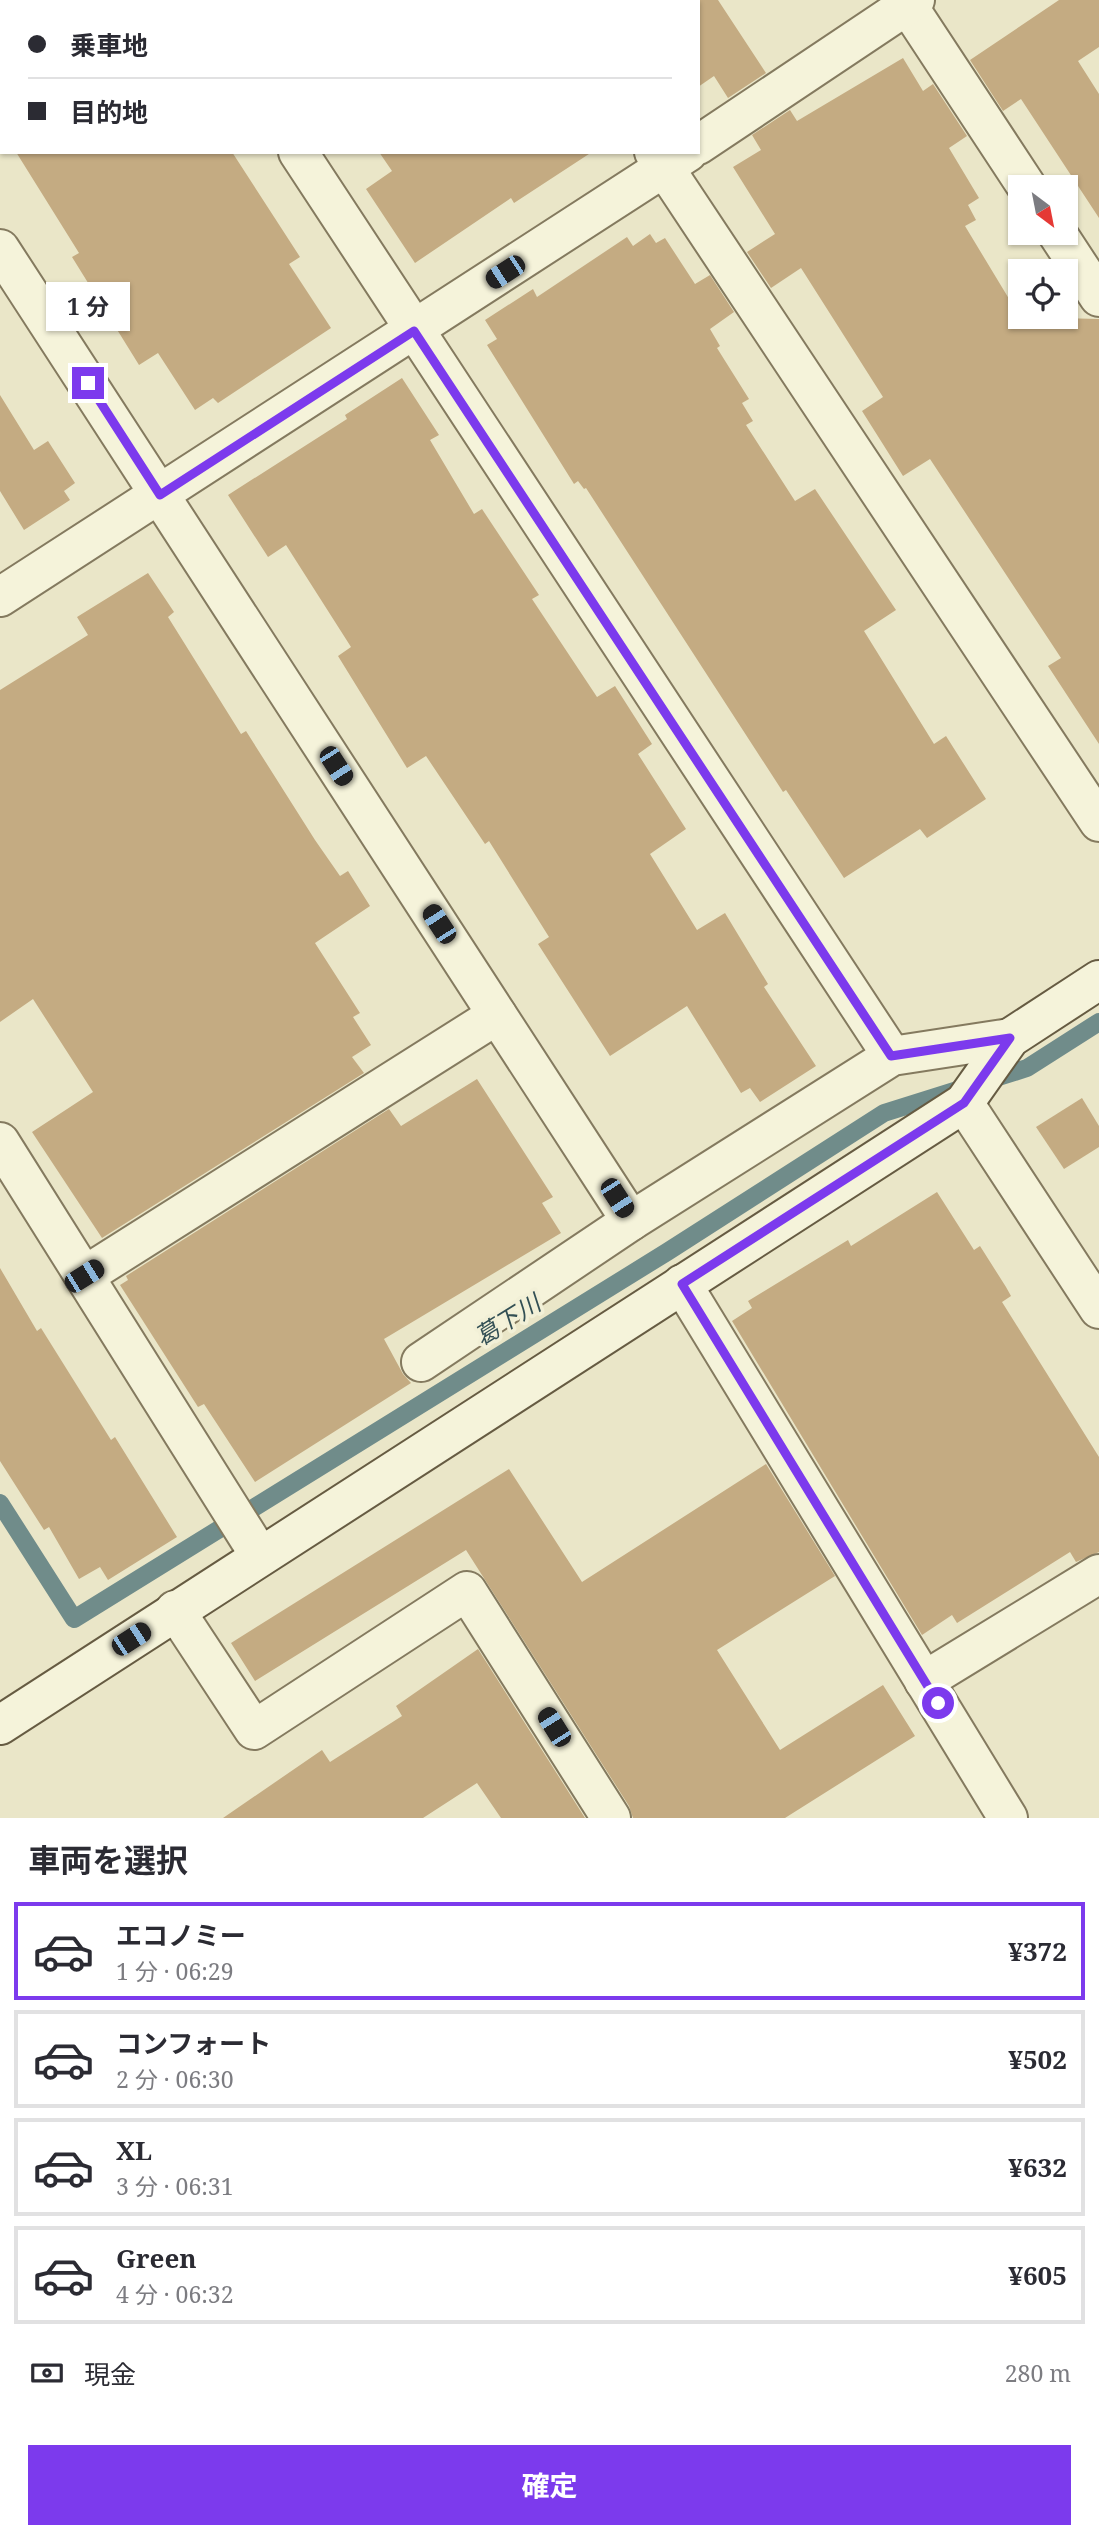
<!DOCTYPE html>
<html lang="ja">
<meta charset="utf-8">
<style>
body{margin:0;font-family:"Noto Serif","Noto Sans JP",serif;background:#f2f2f3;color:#2b2b33;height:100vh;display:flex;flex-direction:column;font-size:26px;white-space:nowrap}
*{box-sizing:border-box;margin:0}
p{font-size:23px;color:#7c7c81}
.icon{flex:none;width:38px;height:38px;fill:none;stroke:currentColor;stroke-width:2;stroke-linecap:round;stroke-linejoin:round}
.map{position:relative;height:1818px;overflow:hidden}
.sheet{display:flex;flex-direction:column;background:#fff;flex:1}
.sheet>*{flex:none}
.top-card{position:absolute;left:0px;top:0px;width:700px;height:154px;box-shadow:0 2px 5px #0004;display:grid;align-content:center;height:154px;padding:0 28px;background:#fff}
.needle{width:46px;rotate:148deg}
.fabs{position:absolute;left:1008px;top:175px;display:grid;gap:14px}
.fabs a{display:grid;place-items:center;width:70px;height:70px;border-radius:0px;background:#fff;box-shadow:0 2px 5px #0004;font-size:35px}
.end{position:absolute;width:32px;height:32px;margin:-16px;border:9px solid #7c3aed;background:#fff;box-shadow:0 0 0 4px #fff}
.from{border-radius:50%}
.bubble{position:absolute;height:49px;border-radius:0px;background:#fff;box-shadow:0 2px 5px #0004;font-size:23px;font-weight:700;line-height:49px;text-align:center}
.car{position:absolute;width:21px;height:42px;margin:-21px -10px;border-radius:9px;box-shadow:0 0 5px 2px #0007;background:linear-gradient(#222 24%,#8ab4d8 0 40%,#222 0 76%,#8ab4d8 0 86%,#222 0)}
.top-card b{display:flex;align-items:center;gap:24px;height:66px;font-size:26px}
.top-card b+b{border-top:2px solid #e1e1e2}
.top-card i{width:18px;height:18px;background:#2b2b33}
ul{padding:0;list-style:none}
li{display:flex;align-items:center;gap:21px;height:98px;margin:0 14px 10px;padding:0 14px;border:4px solid #e1e1e2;border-radius:0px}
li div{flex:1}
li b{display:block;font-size:26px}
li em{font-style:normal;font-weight:700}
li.selected{border-color:#7c3aed}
li>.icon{width:63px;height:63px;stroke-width:1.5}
h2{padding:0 28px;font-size:32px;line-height:84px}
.pay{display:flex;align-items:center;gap:18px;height:77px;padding:0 28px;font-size:26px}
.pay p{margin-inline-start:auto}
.cta{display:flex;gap:14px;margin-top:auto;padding:14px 28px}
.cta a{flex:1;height:80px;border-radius:0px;background:#7c3aed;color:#fff;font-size:28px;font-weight:700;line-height:80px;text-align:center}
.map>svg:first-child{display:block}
</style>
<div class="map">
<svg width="1099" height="1818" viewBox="0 0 1099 1818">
<rect width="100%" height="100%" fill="#eae6c8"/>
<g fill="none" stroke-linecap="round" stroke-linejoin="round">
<!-- stream -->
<polyline stroke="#708c8a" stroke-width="18" points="0,1503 74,1619 667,1252 884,1113 1027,1068 1099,1022"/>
</g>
<!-- building -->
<g fill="#c4ab82">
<polygon points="698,0 718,0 766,73 728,98 714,76 698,87"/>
<polygon points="1059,0 1099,0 1099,47 1078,61 1099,94 1099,218 1021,99 1003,111 970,60"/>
<polygon points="903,58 923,91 933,84 967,136 949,148 979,198 968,205 976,220 965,226 1020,317 1099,319 1099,744 1048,666 1061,658 930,459 903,476 862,411 883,397 801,268 771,288 747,252 775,234 733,167 761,150 752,135 790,110 797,121"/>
<polygon points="16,152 232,152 300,257 289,264 331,328 218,403 213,398 195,410 158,353 139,365 72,257 79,253"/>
<polygon points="379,152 592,152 514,203 511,198 415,263 366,189 392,171"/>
<polygon points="650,234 656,243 665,238 695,284 710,275 734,312 710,329 720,346 717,348 749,399 742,403 753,421 746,425 795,501 815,489 896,610 864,631 934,744 946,736 986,799 927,838 920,829 844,878 786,790 783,792 586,488 584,489 578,481 574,484 487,345 497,339 485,320 533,289 537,297 627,237 633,246"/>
<polygon points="402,378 439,435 430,440 474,514 482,509 539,595 532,599 597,697 615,686 652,744 638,754 686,829 650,854 697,930 725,913 768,984 764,987 816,1066 760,1102 750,1088 741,1093 687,1006 610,1056 538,944 549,937 489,841 485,844 426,756 407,768 338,656 351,647 286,545 268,557 228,495 347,419 345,415"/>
<polygon points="0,395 34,450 48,441 75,483 64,491 70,500 24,530 0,491"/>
<polygon points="148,573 174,612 168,617 241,734 246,731 315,840 340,876 348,871 370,906 315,943 360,1013 353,1017 371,1045 352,1057 364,1073 102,1238 32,1132 93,1092 33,999 0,1022 0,690 88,635 77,617"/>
<polygon points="477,1079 553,1197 542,1203 561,1233 384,1339 403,1374 411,1383 255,1482 204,1404 198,1407 120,1285 128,1280 126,1276 389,1109 401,1126"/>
<polygon points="1082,1098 1099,1126 1099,1147 1064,1169 1036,1127"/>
<polygon points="937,1192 974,1250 980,1246 1006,1287 1011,1296 1002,1302 1099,1457 1099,1552 1076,1562 1070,1552 957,1623 952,1615 922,1635 732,1321 752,1308 748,1301 848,1240 851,1246"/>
<polygon points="0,1268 37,1331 41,1328 111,1440 115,1437 177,1537 108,1580 100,1567 79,1579 49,1527 44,1530 0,1461"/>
<polygon points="766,1464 835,1576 717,1650 780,1750 883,1685 915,1736 785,1818 633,1818 629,1806 466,1550 255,1681 231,1643 509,1469 582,1582"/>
<polygon points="478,1649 585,1818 501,1818 477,1783 423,1818 223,1818 322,1750 330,1762 402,1716 396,1706"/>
</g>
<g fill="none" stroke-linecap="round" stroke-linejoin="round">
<defs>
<g id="street">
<polyline points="198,0 199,2"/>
<polyline points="554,0 555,2"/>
<polyline points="904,0 1027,187"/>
<polyline points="698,145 915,0"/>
<polyline points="298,152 892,1056"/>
<polyline points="654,152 1099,822"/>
<polyline points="1057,233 1099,297"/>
<polyline points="0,249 631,1221"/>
<polyline points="0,597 688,152"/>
<polyline points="964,1103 1099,1309"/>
<polyline points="0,1142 260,1556"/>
<polyline points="84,1276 497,1015"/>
<polyline points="682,1284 1008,1818"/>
<polyline points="421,1362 631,1221 892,1056 1010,1038"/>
<polyline points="175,1610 254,1730 467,1591 611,1818"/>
<polyline points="924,1681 1099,1574"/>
</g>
<polyline id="secondary" points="0,1725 964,1103 1010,1038 1099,980"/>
</defs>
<!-- street casing -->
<use href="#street" stroke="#847a5f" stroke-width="42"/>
<!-- secondary casing -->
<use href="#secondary" stroke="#665b42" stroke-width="42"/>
<!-- street -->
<use href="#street" stroke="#f5f3da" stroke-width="38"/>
<!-- secondary -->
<use href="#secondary" stroke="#f5f3da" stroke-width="38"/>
</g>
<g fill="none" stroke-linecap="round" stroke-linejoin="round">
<!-- route -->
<polyline stroke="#7c3aed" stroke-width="9" points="88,383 160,495 414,331 891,1056 1010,1038 964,1103 682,1284 938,1703"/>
</g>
<g text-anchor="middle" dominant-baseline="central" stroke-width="7" stroke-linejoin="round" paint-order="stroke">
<!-- water labels -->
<g font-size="24" font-style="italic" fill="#324f54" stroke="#f2f0d7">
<text transform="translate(507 1319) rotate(-32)">葛下川</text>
</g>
</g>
</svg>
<div class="fabs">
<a><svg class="needle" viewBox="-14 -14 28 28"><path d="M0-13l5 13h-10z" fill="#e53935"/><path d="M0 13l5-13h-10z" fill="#7c7c81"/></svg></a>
<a><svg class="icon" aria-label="locate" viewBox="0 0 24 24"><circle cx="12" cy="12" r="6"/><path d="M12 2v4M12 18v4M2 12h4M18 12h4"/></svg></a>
</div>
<i class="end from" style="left:938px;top:1703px"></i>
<i class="end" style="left:88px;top:383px"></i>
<div class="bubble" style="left:46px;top:282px;width:84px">1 分</div>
<i class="car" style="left:505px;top:272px;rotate:237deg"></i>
<i class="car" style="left:336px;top:766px;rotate:147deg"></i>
<i class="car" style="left:439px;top:924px;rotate:327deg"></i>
<i class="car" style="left:617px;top:1198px;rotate:147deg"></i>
<i class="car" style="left:84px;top:1276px;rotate:58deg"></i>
<i class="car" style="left:131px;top:1639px;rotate:57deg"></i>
<i class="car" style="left:554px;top:1727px;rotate:328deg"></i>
<div class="top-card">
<b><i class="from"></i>乗車地</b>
<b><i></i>目的地</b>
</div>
</div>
<section class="sheet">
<h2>車両を選択</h2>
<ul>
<li class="selected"><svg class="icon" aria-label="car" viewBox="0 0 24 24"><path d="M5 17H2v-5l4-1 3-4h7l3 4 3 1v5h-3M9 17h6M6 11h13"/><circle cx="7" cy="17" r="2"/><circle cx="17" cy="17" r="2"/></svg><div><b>エコノミー</b><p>1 分 · 06:29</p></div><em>¥372</em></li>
<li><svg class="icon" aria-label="car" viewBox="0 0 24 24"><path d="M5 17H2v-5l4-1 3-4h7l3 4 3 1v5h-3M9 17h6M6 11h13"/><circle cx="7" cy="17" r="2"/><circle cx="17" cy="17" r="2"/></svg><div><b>コンフォート</b><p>2 分 · 06:30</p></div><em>¥502</em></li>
<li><svg class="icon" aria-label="car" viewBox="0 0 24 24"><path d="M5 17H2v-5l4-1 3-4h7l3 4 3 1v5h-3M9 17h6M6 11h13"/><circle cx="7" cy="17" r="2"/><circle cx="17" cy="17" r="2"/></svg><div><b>XL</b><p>3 分 · 06:31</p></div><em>¥632</em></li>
<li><svg class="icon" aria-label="car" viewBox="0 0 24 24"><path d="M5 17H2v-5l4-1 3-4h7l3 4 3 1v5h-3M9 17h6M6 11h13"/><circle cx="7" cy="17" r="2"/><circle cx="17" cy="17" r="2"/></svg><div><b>Green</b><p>4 分 · 06:32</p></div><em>¥605</em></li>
</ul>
<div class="pay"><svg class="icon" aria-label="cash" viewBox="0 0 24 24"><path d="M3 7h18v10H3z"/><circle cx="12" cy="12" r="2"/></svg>現金<p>280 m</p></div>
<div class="cta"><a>確定</a></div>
</section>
